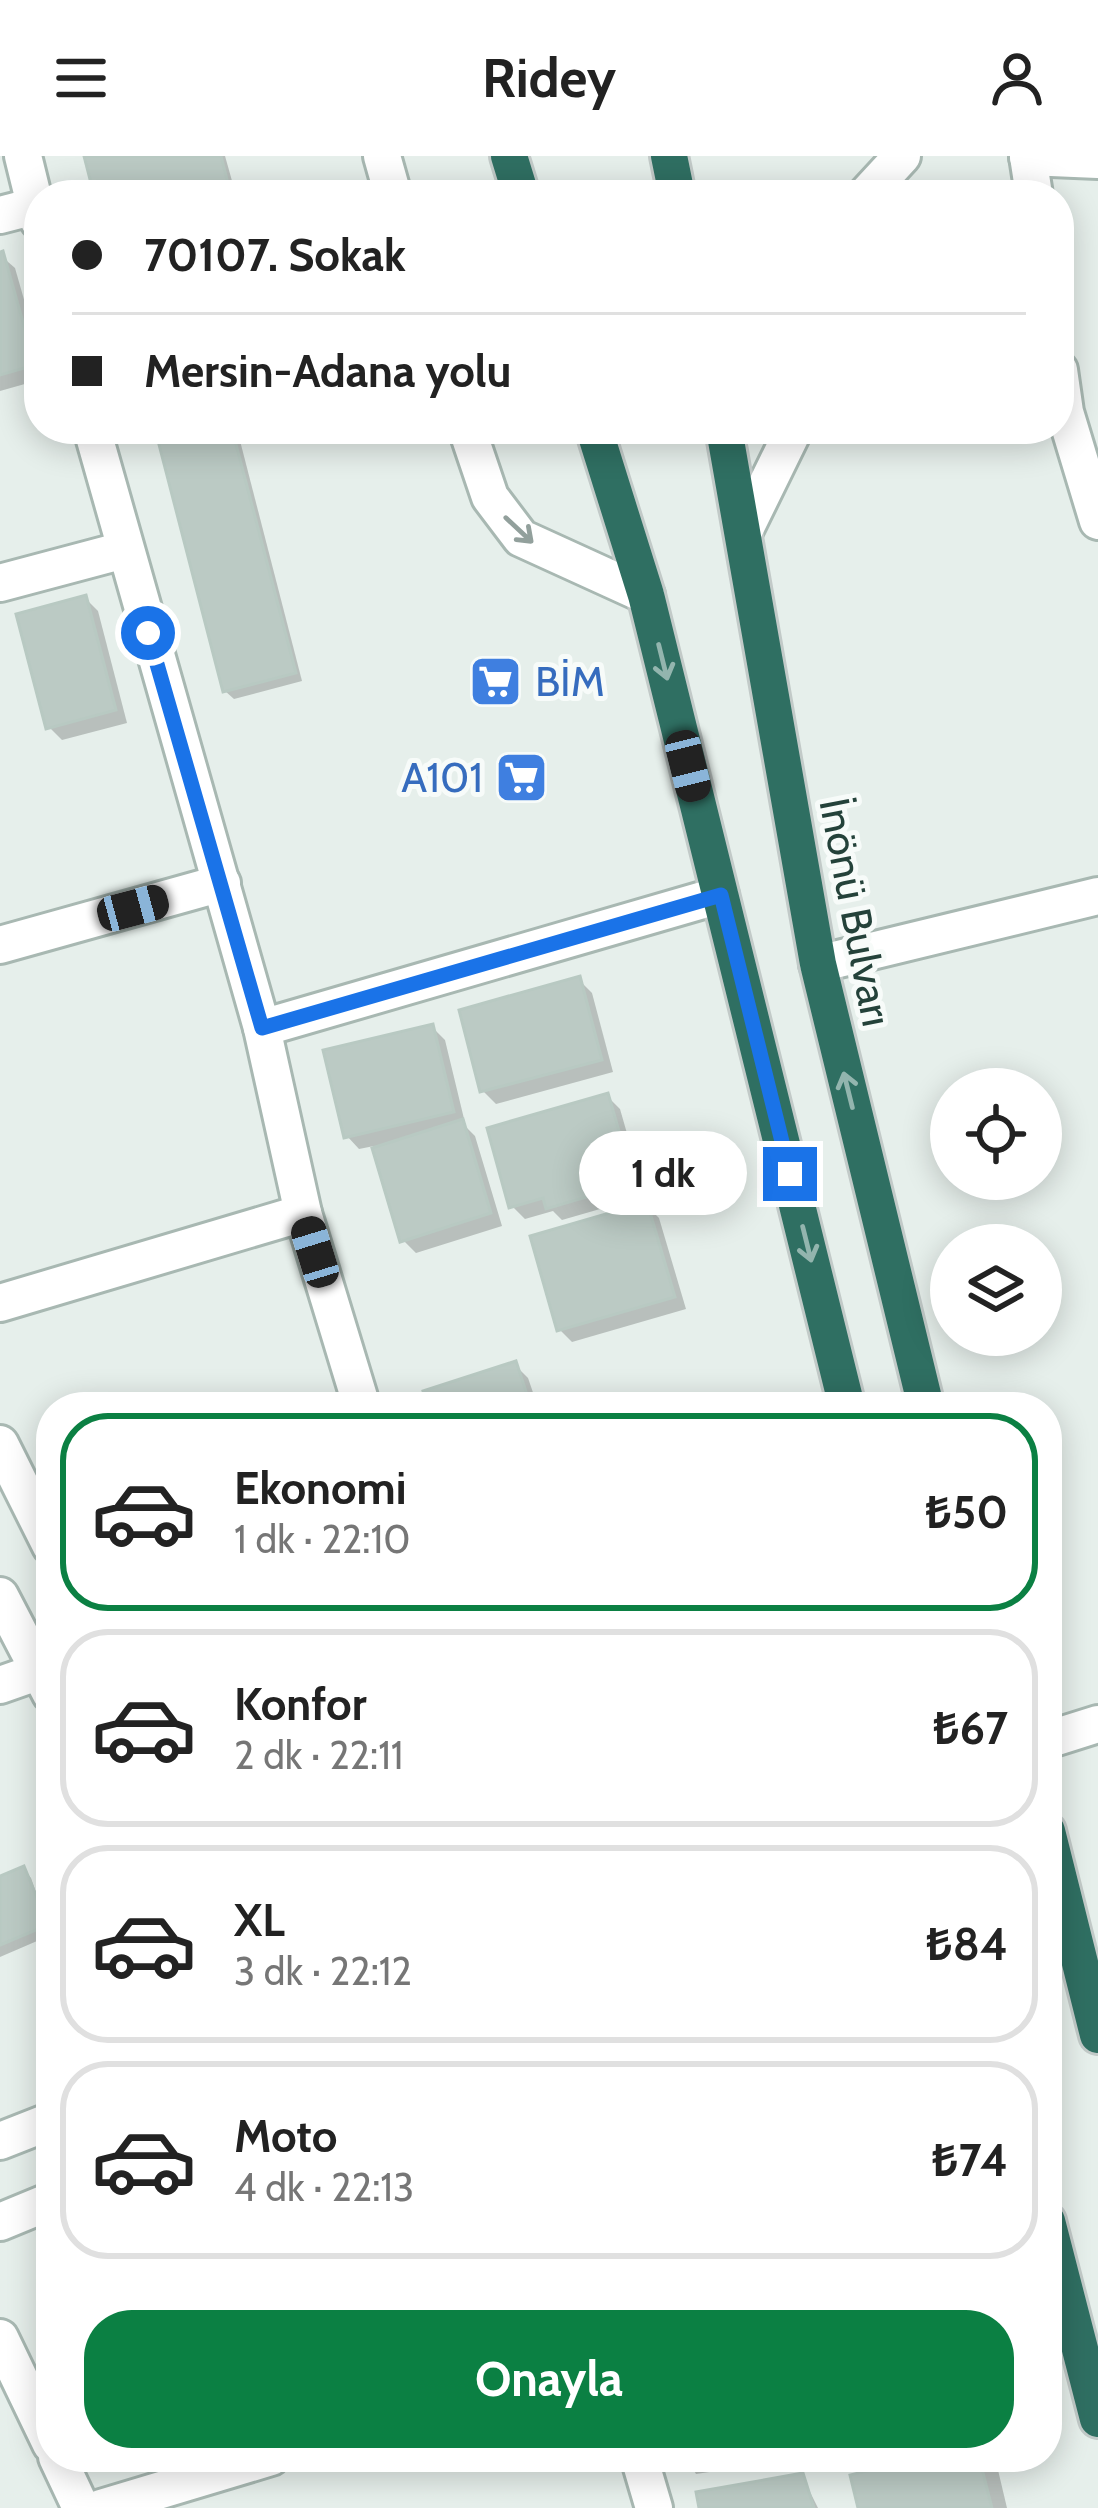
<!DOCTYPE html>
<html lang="tr">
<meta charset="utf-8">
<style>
body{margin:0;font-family:Cabin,sans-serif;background:#f6f6f6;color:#222;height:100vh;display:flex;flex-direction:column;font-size:45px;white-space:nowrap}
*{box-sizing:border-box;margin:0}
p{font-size:39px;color:#767676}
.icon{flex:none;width:66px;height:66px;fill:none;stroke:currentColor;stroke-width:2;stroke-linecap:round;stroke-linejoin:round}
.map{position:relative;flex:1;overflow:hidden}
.sheet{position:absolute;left:36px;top:1236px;width:1026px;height:1080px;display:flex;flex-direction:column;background:#fff;border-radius:48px;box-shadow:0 6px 30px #0003}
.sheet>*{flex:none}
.hud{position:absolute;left:24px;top:24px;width:1050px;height:264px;border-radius:48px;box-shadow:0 6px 30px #0003;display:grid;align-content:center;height:264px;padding:0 48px;background:#fff}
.buttons{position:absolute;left:930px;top:912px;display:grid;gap:24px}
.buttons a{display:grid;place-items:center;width:132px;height:132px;border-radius:50%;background:#fff;box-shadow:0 6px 30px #0003;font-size:60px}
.end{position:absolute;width:54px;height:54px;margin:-27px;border:15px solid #1a73e8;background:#fff;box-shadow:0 0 0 6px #fff}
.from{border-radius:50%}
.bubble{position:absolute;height:84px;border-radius:42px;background:#fff;box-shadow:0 6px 30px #0003;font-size:39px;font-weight:700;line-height:84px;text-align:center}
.car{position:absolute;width:36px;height:72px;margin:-36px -18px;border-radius:15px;box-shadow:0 0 9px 3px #0007;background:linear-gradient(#222 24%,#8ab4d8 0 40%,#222 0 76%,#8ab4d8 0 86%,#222 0)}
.hud b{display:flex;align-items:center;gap:42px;height:114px;font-size:45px}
.hud b+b{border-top:3px solid #e0e0e0}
.hud i{width:30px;height:30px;background:#222}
ul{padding:21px 0 0;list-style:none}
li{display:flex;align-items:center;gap:36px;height:198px;margin:0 24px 18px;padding:0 24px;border:6px solid #e0e0e0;border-radius:48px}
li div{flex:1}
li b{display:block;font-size:45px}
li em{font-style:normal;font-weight:700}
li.current{border-color:#0b8043}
li>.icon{width:108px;height:108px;stroke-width:1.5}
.button{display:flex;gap:24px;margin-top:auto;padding:24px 48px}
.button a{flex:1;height:138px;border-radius:48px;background:#0b8043;color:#fff;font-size:48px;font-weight:700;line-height:138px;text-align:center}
header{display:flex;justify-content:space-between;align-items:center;height:156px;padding:0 48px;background:#fff;font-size:54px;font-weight:700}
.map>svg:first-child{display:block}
</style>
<header><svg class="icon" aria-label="menu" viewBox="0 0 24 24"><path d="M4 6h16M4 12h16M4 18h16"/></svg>Ridey<svg class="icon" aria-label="person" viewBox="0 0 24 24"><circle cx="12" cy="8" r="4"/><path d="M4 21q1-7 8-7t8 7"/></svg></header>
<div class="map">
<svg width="1098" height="2352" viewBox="0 0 1098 2352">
<rect width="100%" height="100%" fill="#e6efeb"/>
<!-- shadow -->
<g fill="#0003">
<polygon points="87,0 225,0 236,39 97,39"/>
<polygon points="0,99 15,112 39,196 39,224 0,235"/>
<polygon points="158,273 237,273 302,525 234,543 225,535"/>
<polygon points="85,442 98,455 127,567 62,584 49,571"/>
<polygon points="579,824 592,837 613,916 496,948 483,935"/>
<polygon points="432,871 445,884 466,971 475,980 502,1070 416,1097 403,1084 374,990 359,993 347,980"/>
<polygon points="607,940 620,953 645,1040 562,1064 553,1055 525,1063 512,1050"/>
<polygon points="646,1049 659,1062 686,1153 572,1186 559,1173"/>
<polygon points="515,1209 528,1222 538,1251 431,1251"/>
<polygon points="23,1713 31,1722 51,1779 0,1801 0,1723"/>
<polygon points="686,2301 809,2301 696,2318"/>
<polygon points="861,2301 984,2301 998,2314 1007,2352 861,2352 876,2316"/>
<polygon points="802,2320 818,2352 703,2352"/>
</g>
<!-- building -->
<g fill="#bbcac4" stroke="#b8c9c2" stroke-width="3">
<polygon points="84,0 221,0 231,39 94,39"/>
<polygon points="3,95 35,209 0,219 0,96"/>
<polygon points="155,273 232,273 296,517 223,536"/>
<polygon points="86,439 116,554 46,573 16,458"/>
<polygon points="580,820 602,904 480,936 459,854"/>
<polygon points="433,868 454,956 344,982 323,894"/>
<polygon points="608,937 634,1027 546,1053 543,1042 509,1052 487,972"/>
<polygon points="463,963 491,1057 400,1086 372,992"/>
<polygon points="647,1046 675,1141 557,1175 530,1080"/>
<polygon points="516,1205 531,1251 428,1251 423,1235"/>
<polygon points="24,1710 48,1769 0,1789 0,1720"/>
<polygon points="683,2301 751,2301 685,2311"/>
<polygon points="925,2301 979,2301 992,2352 858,2352 850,2319"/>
<polygon points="803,2317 814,2352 699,2352 696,2336"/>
</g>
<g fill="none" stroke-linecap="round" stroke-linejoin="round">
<defs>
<g id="minor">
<polyline points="23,0 39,65"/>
<polyline points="382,0 393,39"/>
<polyline points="1028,0 1034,39"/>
<polyline points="1028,1 1098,4"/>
<polyline points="866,39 902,0"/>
<polyline points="0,59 35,50"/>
<polyline points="1059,214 1065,256 1098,365"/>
<polyline points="92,273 262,872 303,1057 362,1251"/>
<polyline points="467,273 490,341 521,382 646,439"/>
<polyline points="745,373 794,273"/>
<polyline points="0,427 124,394"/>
<polyline points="0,789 222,727"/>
<polyline points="818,808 1098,740"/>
<polyline points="262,872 720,739"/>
<polyline points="0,1147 303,1057"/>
<polyline points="0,1288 51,1390"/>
<polyline points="0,1440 51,1538"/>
<polyline points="0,1529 40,1515"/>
<polyline points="1047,1584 1098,1568"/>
<polyline points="0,1985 51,1965"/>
<polyline points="0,2066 51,2045"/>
<polyline points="0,2182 51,2288"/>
<polyline points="57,2301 81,2352"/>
<polyline points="639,2301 654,2352"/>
<polyline points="101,2352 271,2301"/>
</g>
<g id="highway">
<polyline points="509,0 521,39"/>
<polyline points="669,0 677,39"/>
<polyline points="594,273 646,439 847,1251"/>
<polyline points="724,273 818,808 926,1251"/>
<polyline points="1047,1675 1098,1879"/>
<polyline points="1047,2065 1098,2263"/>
</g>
</defs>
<!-- minor casing -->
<use href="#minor" stroke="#a8b8b2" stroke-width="42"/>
<!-- highway casing -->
<use href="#highway" stroke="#c2cac8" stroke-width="42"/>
<!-- minor -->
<use href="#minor" stroke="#fff" stroke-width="36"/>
<!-- highway -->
<use href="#highway" stroke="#2f6f62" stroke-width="36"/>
</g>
<!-- one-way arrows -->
<defs><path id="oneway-shaft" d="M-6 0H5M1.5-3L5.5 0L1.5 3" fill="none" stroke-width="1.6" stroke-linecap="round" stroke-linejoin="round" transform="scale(3)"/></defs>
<use stroke="#92a09c" href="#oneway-shaft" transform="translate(519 374) rotate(43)"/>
<g stroke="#93b5ae">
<use href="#oneway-shaft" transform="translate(663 506) rotate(76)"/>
<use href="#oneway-shaft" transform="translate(848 934) rotate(-104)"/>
<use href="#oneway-shaft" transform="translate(807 1088) rotate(76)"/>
</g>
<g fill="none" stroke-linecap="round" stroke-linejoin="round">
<!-- route -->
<polyline stroke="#1a73e8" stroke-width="15" points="148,477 262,872 721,739 790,1018"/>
</g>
<!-- icons -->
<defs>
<symbol id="supermarket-square" viewBox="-11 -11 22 22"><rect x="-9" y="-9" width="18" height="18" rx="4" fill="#3f7fe0" stroke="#f7fbf9"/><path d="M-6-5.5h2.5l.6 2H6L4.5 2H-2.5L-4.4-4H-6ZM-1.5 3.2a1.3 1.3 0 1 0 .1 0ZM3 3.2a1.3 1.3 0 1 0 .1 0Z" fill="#fff"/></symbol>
</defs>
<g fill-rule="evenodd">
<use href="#supermarket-square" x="466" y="496" width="59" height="59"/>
<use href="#supermarket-square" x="492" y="592" width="59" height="59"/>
</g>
<g text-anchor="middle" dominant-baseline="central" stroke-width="10" stroke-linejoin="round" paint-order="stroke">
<!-- shop labels -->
<g font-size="42" fill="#366cbe" stroke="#f7fbf9" text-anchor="start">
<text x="535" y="525">BİM</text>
<text x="483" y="621" text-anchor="end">A101</text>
</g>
<!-- street labels -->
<g font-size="42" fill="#24423a" stroke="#f7fbf9">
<text transform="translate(856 756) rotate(79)">İnönü Bulvarı</text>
</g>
</g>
</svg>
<div class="buttons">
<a><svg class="icon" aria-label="locate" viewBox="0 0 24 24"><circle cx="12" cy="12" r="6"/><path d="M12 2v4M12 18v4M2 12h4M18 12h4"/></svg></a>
<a><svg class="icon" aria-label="layers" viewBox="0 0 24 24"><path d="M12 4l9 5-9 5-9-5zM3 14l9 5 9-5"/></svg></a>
</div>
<i class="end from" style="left:148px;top:477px"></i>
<i class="end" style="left:790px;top:1018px"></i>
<div class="bubble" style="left:579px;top:975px;width:168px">1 dk</div>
<i class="car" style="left:688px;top:610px;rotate:166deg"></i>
<i class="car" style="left:133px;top:752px;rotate:75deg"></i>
<i class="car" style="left:315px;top:1096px;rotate:343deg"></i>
<div class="hud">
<b><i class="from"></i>70107. Sokak</b>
<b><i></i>Mersin-Adana yolu</b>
</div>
<section class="sheet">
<ul>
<li class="current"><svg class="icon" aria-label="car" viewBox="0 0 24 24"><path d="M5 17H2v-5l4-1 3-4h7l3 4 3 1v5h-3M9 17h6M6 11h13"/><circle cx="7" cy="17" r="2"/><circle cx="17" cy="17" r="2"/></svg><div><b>Ekonomi</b><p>1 dk · 22:10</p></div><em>₺50</em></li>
<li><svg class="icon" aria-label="car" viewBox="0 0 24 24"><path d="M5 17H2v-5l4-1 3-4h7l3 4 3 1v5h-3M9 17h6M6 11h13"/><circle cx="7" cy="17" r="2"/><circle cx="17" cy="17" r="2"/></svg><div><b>Konfor</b><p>2 dk · 22:11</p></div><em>₺67</em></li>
<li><svg class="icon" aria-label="car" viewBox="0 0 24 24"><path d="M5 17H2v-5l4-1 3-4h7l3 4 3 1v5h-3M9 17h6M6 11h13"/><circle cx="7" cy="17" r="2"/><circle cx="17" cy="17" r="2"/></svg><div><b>XL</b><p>3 dk · 22:12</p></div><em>₺84</em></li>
<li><svg class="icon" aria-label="car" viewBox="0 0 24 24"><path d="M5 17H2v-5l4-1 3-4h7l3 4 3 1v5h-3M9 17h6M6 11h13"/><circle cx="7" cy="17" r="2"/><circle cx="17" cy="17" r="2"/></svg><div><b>Moto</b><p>4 dk · 22:13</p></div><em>₺74</em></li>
</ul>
<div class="button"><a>Onayla</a></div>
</section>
</div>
